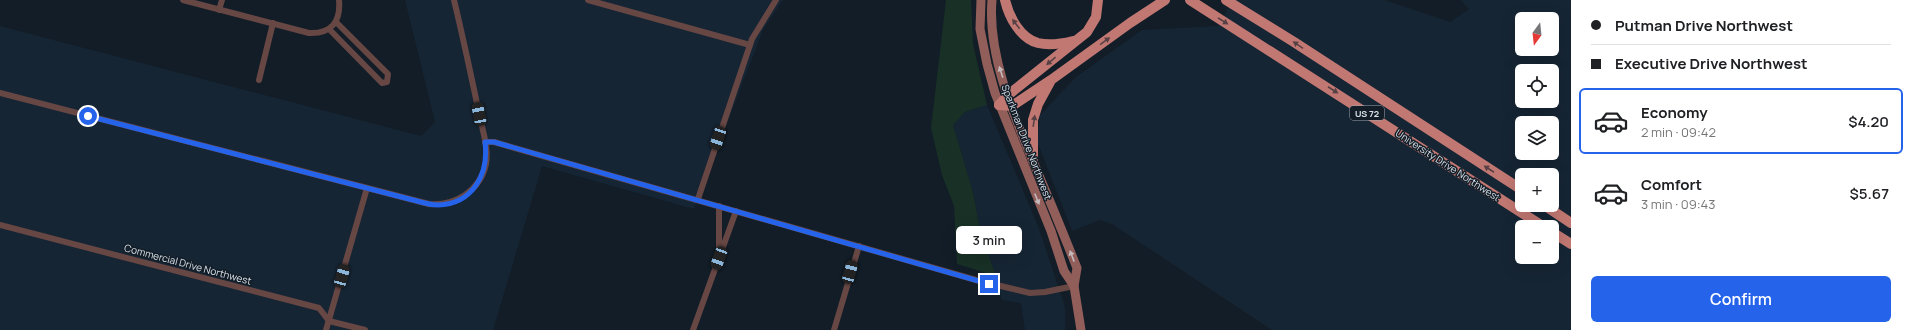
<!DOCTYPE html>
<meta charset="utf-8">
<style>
body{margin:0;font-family:Manrope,sans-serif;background:#f6f6f6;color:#202124;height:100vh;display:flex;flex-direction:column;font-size:15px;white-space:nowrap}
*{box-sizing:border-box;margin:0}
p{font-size:13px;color:#757577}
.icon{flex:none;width:22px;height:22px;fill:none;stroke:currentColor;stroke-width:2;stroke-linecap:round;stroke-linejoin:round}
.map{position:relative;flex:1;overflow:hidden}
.side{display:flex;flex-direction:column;background:#fff;width:340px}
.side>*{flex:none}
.top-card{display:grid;align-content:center;height:88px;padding:0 20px;background:#fff}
.needle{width:26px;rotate:195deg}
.controls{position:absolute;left:1515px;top:12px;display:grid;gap:8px}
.controls a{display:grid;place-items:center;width:44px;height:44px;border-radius:6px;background:#fff;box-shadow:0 4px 16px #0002;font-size:20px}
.end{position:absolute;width:18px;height:18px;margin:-9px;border:5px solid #2563eb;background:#fff;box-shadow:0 0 0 2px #fff}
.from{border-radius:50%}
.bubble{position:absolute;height:28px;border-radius:6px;background:#fff;box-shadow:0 4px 16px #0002;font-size:13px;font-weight:600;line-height:28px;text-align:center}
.car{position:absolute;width:12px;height:24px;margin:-12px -6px;border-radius:5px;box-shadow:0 0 3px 1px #0007;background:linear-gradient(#222 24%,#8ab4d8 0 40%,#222 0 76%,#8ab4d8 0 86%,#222 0)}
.top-card b{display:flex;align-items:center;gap:14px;height:38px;font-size:15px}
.top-card b+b{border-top:1px solid #e0e0e0}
.top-card i{width:10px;height:10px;background:#202124}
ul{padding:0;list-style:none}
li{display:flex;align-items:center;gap:12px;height:66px;margin:0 8px 6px;padding:0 12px;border:2px solid transparent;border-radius:6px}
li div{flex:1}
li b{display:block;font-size:15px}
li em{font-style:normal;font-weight:600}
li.current{border-color:#2563eb}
li>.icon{width:36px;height:36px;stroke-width:1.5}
.cta{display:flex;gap:8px;margin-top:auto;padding:8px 20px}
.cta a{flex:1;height:46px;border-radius:6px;background:#2563eb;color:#fff;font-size:16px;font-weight:600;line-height:46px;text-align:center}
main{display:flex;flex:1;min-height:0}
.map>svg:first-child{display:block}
</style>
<main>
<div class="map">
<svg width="1571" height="330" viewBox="0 0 1571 330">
<rect width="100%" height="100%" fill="#121d27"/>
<!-- built -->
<g fill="#162534" fill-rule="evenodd">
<polygon points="405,0 783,0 763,30 694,209 542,166 493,330 0,330 0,26 421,136 435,122"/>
<path d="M1233 0H1384L1450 22 1469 9 1461 0H1571V330H1272L1112 224 1100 220 1072 231 1037 141 1040 115 1076 77 1142 30 1218 26ZM1522 19H1552V49H1522ZM1522 71H1552V101H1522ZM1522 123H1552V153H1522ZM1522 175H1552V205H1522ZM1522 227H1552V257H1522Z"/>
<polygon points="987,105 1038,226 1065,307 1065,330 1025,330 1021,303 1002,300 996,276 980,230 973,192 953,125 965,112"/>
</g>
<!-- green -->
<polygon fill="#183026" points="946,0 971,0 973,44 987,105 965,112 953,125 973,192 980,230 996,276 957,264 954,206 942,175 931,128"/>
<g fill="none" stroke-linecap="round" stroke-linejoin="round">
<!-- minor -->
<g stroke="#674744" stroke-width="6">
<path d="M183 0 309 33C331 34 341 22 339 0"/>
<polyline points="588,0 750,45"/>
<polyline points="219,10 222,0"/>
<polyline points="329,29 382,83 387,82 388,74 336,22"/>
<polyline points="259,80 273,23"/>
<path d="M0 93 429 204C455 206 480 191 486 164 489 148 482 129 479 113 471 75 463 37 454 0"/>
<polyline points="485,142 494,142 976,280 1030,293 1045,292 1074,286"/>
<polyline points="698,199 752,39 776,0"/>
<polyline points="719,206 719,254"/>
<polyline points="0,225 319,308 329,321 365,330"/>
<polyline points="326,330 367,188"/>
<polyline points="693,330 736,211"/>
<polyline points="834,330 859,246"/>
</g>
<!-- secondary -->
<g stroke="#925e5a" stroke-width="9">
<polyline points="981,0 980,29 987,64 995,93 1051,231 1064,271 1074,286"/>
<path d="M992 0C987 59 1018 125 1040 178 1053 208 1065 238 1077 268L1074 286 1081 330"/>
</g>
<!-- trunk -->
<g stroke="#c27872" stroke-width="10">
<path d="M1005 0C1009 17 1020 38 1038 43 1050 46 1061 44 1073 41"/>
<polyline points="1190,0 1544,227"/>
<polyline points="1226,0 1294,42 1522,190"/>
<polyline points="999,105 1012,106 1051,80 1130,23 1165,0"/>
<polyline points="999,105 1008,95 1087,32 1096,17 1098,0"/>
<polyline points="1033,160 1033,120 1038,104 1050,82"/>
<polyline points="1544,205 1571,223"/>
<polyline points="1552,232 1571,244"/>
</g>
</g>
<!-- one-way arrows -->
<defs><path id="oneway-solid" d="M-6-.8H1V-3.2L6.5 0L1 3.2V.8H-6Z"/></defs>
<g fill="#584145">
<use href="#oneway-solid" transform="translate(1223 21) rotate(32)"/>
<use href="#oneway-solid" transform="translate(1016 24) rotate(-127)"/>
<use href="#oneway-solid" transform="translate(1105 41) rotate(-36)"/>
<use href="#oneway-solid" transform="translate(1298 45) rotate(-146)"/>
<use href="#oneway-solid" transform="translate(1051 61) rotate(140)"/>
<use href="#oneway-solid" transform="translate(1333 90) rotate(33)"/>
<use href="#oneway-solid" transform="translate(1034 121) rotate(-82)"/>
<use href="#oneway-solid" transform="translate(1489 169) rotate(-147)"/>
</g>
<g fill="#c4b9bd">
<use href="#oneway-solid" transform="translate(1001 72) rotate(-108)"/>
<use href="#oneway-solid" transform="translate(1037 199) rotate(68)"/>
<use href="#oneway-solid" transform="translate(1072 256) rotate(-111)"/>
</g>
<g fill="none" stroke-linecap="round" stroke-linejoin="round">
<!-- route -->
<path stroke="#2563eb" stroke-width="5" d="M88 116 413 200C421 202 429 205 438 205 473 204 489 174 485 142H494L989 284"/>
</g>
<g text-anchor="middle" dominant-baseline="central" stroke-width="3" stroke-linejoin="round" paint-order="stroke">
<!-- shield labels -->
<rect fill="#121d27" stroke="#9da6ae" stroke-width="1" x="1350" y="106" width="34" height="14" rx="3"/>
<g font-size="9" font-weight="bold" fill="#d9e0e8">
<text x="1367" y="113">US 72</text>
</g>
<!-- street labels -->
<g font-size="10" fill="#d9e0e8" stroke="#121d27">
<text transform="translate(1027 142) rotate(69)">Sparkman Drive Northwest</text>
<text transform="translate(1448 165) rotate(33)">University Drive Northwest</text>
<text transform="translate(188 264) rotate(15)">Commercial Drive Northwest</text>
</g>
</g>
</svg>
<div class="controls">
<a><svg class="needle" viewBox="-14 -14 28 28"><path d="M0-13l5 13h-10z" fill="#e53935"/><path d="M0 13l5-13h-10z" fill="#757577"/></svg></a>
<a><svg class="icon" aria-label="locate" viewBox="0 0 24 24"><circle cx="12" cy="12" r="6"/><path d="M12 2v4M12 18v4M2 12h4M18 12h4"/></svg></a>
<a><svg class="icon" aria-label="layers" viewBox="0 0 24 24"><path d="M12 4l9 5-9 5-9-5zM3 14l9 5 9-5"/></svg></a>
<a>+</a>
<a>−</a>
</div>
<i class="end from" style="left:88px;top:116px"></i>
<i class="end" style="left:989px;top:284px"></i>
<div class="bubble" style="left:956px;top:226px;width:66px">3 min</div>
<i class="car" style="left:479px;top:114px;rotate:349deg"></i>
<i class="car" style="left:718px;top:138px;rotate:198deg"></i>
<i class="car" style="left:719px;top:258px;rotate:200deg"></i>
<i class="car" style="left:850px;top:272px;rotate:15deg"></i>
<i class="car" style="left:342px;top:276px;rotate:16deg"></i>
</div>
<section class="side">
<div class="top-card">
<b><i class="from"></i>Putman Drive Northwest</b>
<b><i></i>Executive Drive Northwest</b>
</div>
<ul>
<li class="current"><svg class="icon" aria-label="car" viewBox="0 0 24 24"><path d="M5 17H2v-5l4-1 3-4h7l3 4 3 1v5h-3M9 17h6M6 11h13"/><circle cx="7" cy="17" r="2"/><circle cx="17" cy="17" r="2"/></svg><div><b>Economy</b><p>2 min · 09:42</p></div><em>$4.20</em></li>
<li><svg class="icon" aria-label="car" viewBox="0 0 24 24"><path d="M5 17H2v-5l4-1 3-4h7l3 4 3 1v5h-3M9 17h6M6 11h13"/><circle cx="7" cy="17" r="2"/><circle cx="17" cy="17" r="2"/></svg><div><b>Comfort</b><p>3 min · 09:43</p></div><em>$5.67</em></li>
</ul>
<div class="cta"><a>Confirm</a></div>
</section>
</main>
